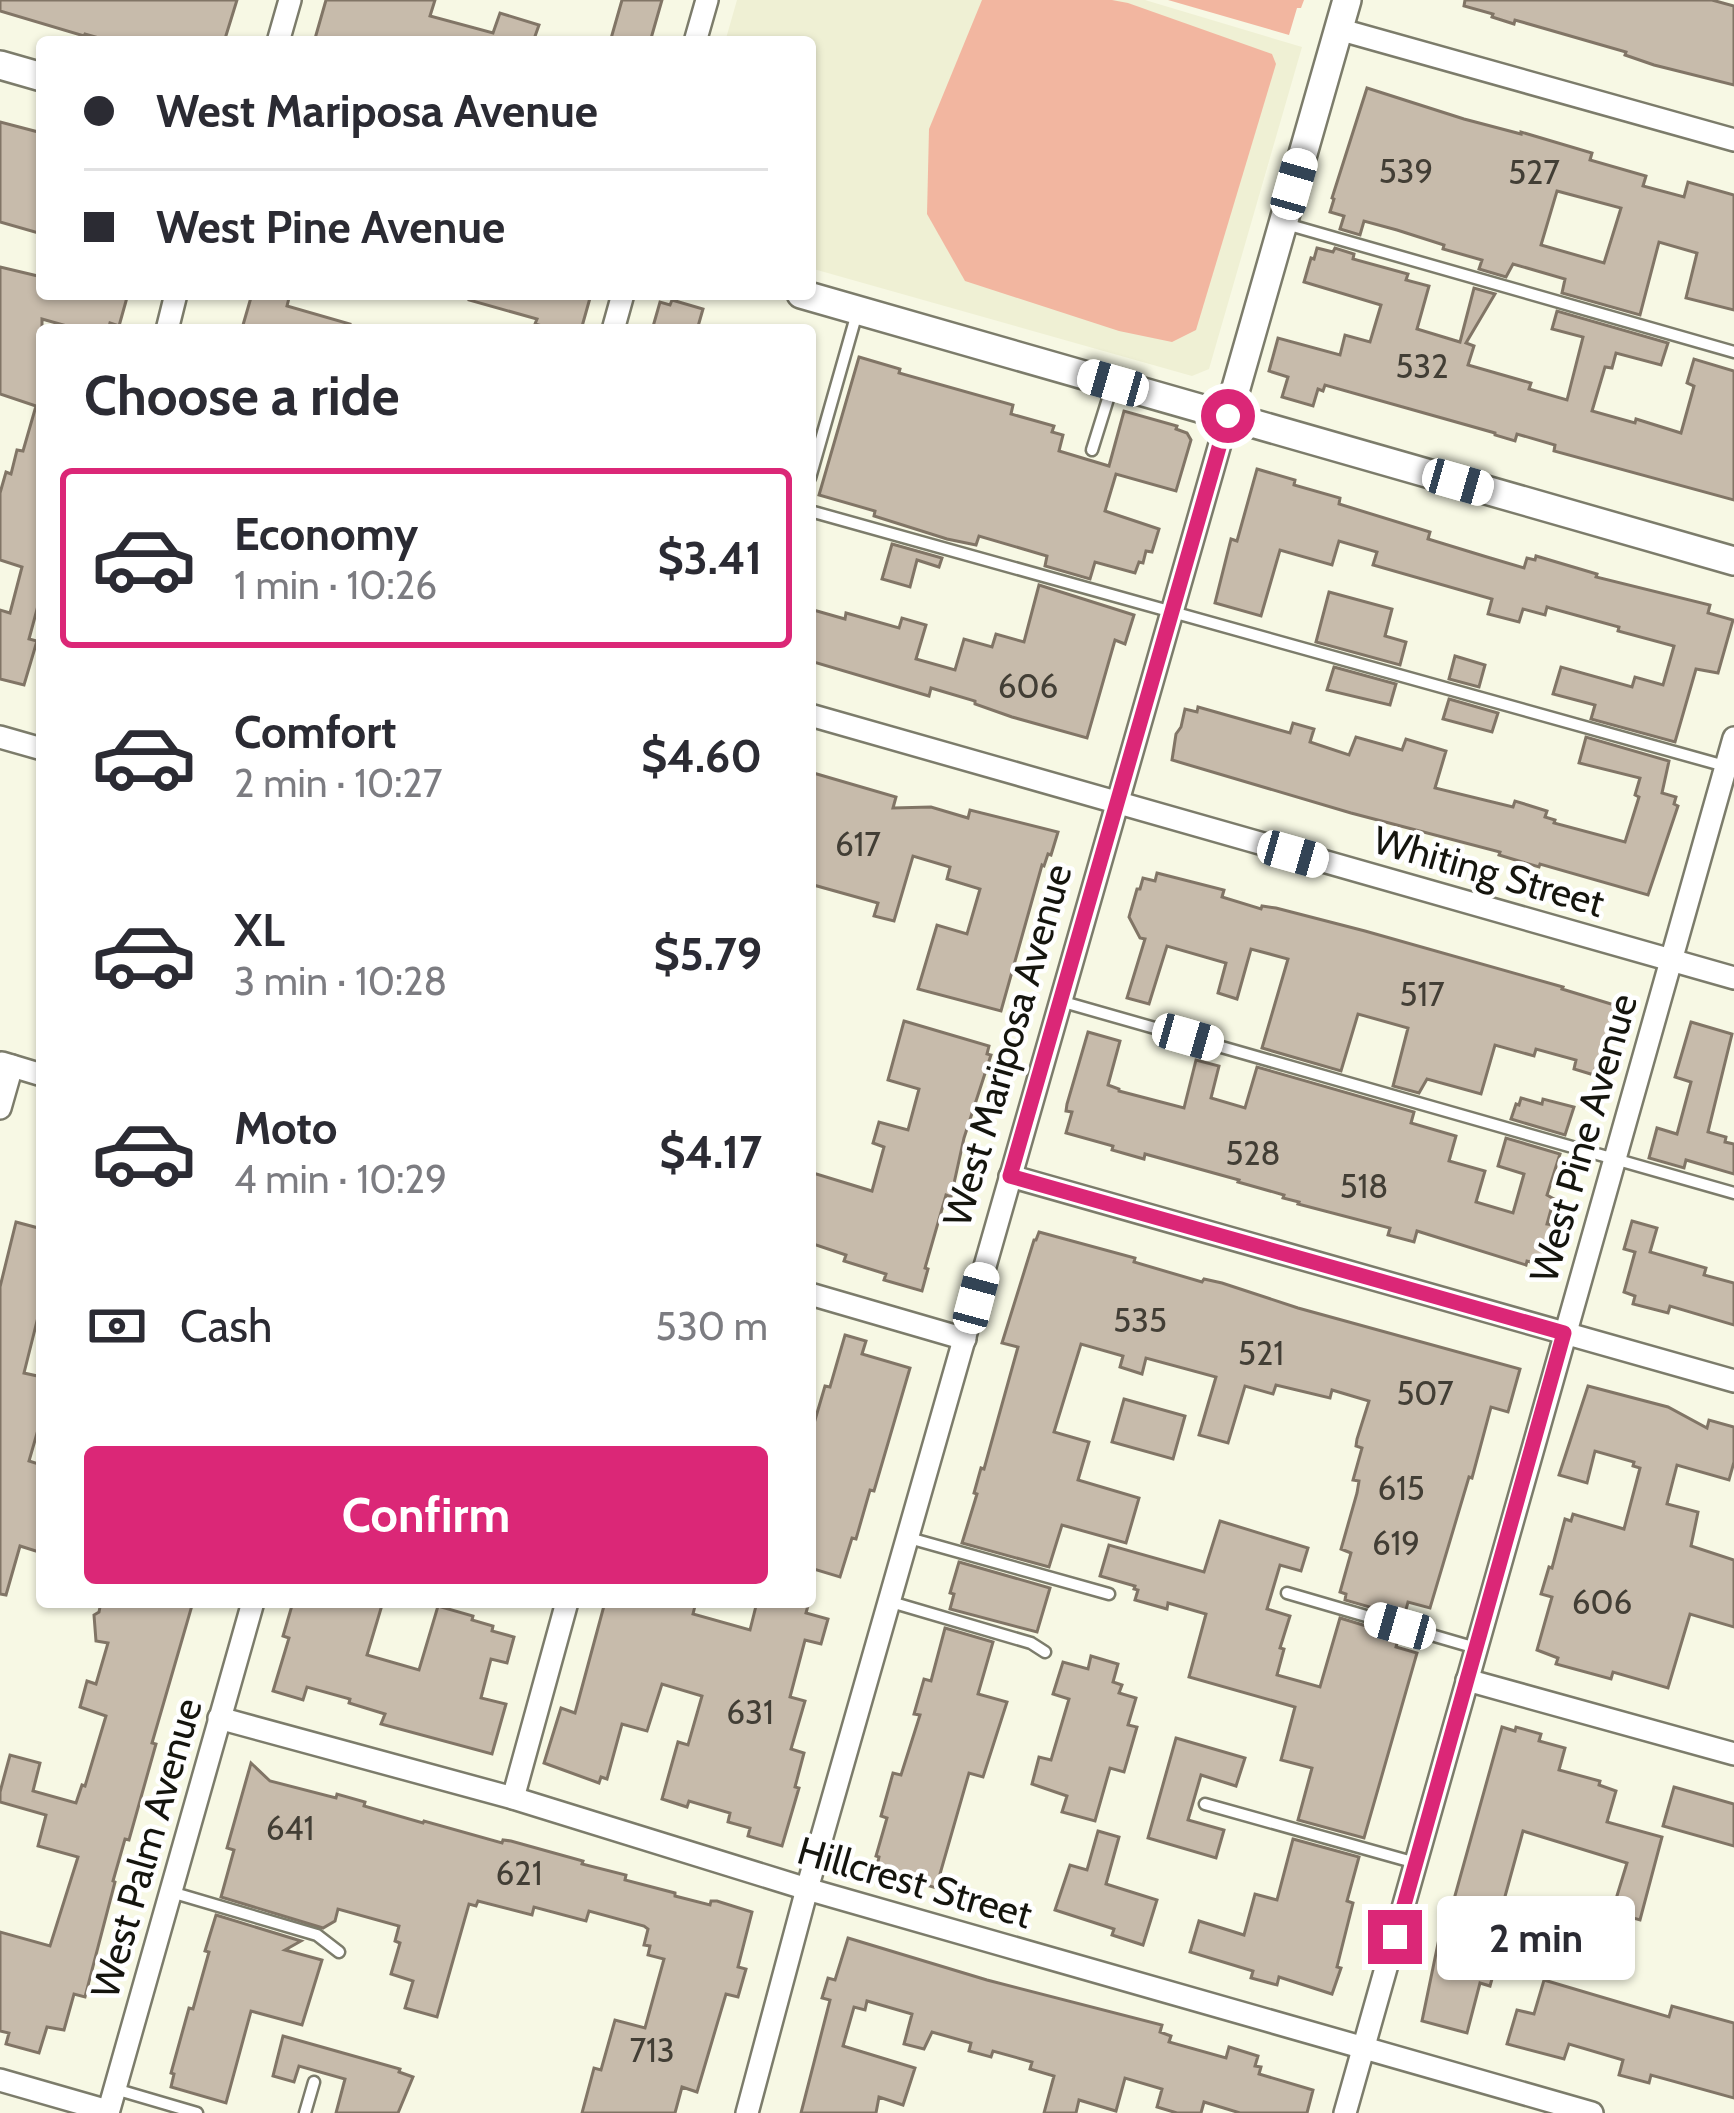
<!DOCTYPE html>
<meta charset="utf-8">
<style>
body{margin:0;font-family:Cabin,sans-serif;background:#f2f2f3;color:#2b2b33;height:100vh;display:flex;flex-direction:column;font-size:45px;white-space:nowrap}
*{box-sizing:border-box;margin:0}
p{font-size:39px;color:#7c7c81}
.icon{flex:none;width:66px;height:66px;fill:none;stroke:currentColor;stroke-width:2;stroke-linecap:round;stroke-linejoin:round}
.map{position:relative;flex:1;overflow:hidden}
.drawer{position:absolute;left:36px;top:324px;width:780px;height:1284px;display:flex;flex-direction:column;background:#fff;border-radius:12px;box-shadow:0 3px 9px #0004}
.drawer>*{flex:none}
.banner{position:absolute;left:36px;top:36px;width:780px;height:264px;border-radius:12px;box-shadow:0 3px 9px #0004;display:grid;align-content:center;height:264px;padding:0 48px;background:#fff}
.end{position:absolute;width:54px;height:54px;margin:-27px;border:15px solid #db2777;background:#fff;box-shadow:0 0 0 6px #fff}
.from{border-radius:50%}
.bubble{position:absolute;height:84px;border-radius:12px;background:#fff;box-shadow:0 3px 9px #0004;font-size:39px;font-weight:800;line-height:84px;text-align:center}
.car{position:absolute;width:36px;height:72px;margin:-36px -18px;border-radius:15px;box-shadow:0 0 9px 3px #0007;background:linear-gradient(#fff 24%,#345 0 40%,#fff 0 76%,#345 0 86%,#fff 0)}
.banner b{display:flex;align-items:center;gap:42px;height:114px;font-size:45px}
.banner b+b{border-top:3px solid #e1e1e2}
.banner i{width:30px;height:30px;background:#2b2b33}
ul{padding:0;list-style:none}
li{display:flex;align-items:center;gap:36px;height:180px;margin:0 24px 18px;padding:0 24px;border:6px solid transparent;border-radius:12px}
li div{flex:1}
li b{display:block;font-size:45px}
li em{font-style:normal;font-weight:800}
li.selected{border-color:#db2777}
li>.icon{width:108px;height:108px;stroke-width:1.5}
h2{padding:0 48px;font-size:54px;line-height:144px}
.pay{display:flex;align-items:center;gap:30px;height:132px;padding:0 48px;font-size:45px}
.pay p{margin-inline-start:auto}
.primary-button{display:flex;gap:24px;margin-top:auto;padding:24px 48px}
.primary-button a{flex:1;height:138px;border-radius:12px;background:#db2777;color:#fff;font-size:48px;font-weight:800;line-height:138px;text-align:center}
.map>svg:first-child{display:block}
</style>
<div class="map">
<svg width="1734" height="2113" viewBox="0 0 1734 2113">
<rect width="100%" height="100%" fill="#f7f8e4"/>
<!-- built -->
<polygon fill="#eff0d4" points="737,0 1145,0 1302,47 1209,369 1192,376 810,268 810,42 725,42"/>
<!-- green -->
<g fill="#f2b6a0">
<polygon points="982,0 1112,0 1128,3 1272,54 1276,64 1196,330 1172,342 1119,331 965,281 927,214 929,129"/>
<polygon points="1168,0 1304,0 1301,8 1297,8 1289,35"/>
</g>
<!-- building -->
<g fill="#c7bbab" stroke="#817566" stroke-width="3" fill-rule="evenodd">
<polygon points="0,0 237,0 224,42 113,42 85,34 84,36 0,11"/>
<polygon points="326,0 435,0 430,16 493,33 500,13 539,25 533,42 314,42"/>
<polygon points="622,0 662,0 650,42 610,42"/>
<polygon points="1465,0 1712,0 1734,6 1734,85 1654,65 1625,55 1626,52 1515,20 1514,24 1492,17 1493,14 1464,6"/>
<path d="M1367 88 1464 119 1521 134V132L1592 153 1590 160 1646 176 1643 186 1684 197 1688 182 1734 195V310L1686 298 1697 253 1659 242 1640 315 1562 293 1565 279 1513 264 1506 277 1479 269 1482 260 1443 249 1444 245 1397 230 1364 221 1360 235 1340 229 1344 216 1330 212 1334 199 1332 198ZM1557 191 1621 208 1604 263 1541 245Z"/>
<polygon points="0,122 42,133 42,234 0,222"/>
<polygon points="1317,248 1333,252 1335,248 1354,254 1353,259 1408,274 1406,280 1429,286 1417,329 1460,342 1474,288 1495,294 1466,343 1474,346 1468,365 1531,383 1529,389 1567,400 1583,337 1552,329 1557,311 1668,343 1661,365 1616,353 1612,368 1605,367 1592,411 1635,423 1636,419 1681,433 1694,386 1687,383 1694,359 1734,371 1734,500 1554,451 1555,445 1517,434 1515,441 1495,435 1495,433 1325,385 1323,391 1318,389 1313,406 1282,397 1288,377 1269,371 1278,338 1340,355 1345,335 1370,342 1381,305 1304,282 1311,258 1314,259"/>
<polygon points="0,267 42,277 42,294 128,294 119,326 110,323 108,330 81,330 42,319 42,591 29,639 37,641 24,685 0,679 0,610 10,613 22,567 0,560 0,493 6,472 11,474 17,450 23,451 36,406 0,394"/>
<polygon points="252,294 290,294 287,306 350,324 349,330 261,330 243,325"/>
<polygon points="470,294 574,294 590,298 581,330 556,330 535,324 537,319 469,300"/>
<polygon points="672,300 703,309 697,330 652,330 660,302 670,305"/>
<polygon points="859,357 900,369 899,373 1013,405 1011,414 1054,426 1052,432 1063,435 1059,451 1109,466 1124,411 1177,426 1176,429 1187,433 1191,440 1176,491 1116,474 1105,511 1159,529 1152,552 1146,551 1143,563 1139,562 1135,573 1095,562 1090,579 1045,566 1047,556 979,536 976,545 947,539 874,516 875,511 819,495"/>
<polygon points="1257,469 1295,480 1294,485 1340,498 1339,504 1430,532 1428,539 1487,557 1524,568 1527,558 1535,560 1536,556 1597,574 1596,577 1710,605 1708,613 1733,620 1718,673 1696,669 1675,742 1591,719 1595,705 1553,694 1561,667 1632,687 1635,677 1663,685 1674,646 1618,631 1619,627 1550,608 1547,607 1545,615 1523,609 1519,622 1488,614 1492,599 1373,565 1377,552 1339,541 1332,565 1280,550 1261,616 1215,603 1231,539 1237,541"/>
<polygon points="892,544 942,558 939,567 917,560 910,587 882,579"/>
<polygon points="1039,585 1134,615 1125,644 1115,640 1087,738 1012,717 975,704 975,701 931,688 929,696 810,661 810,609 845,619 846,613 899,628 902,618 926,625 916,659 955,670 964,639 992,647 996,634 1024,642"/>
<polygon points="1329,592 1392,609 1385,636 1406,642 1400,665 1316,642"/>
<polygon points="1455,656 1485,665 1479,687 1449,679"/>
<polygon points="1334,667 1396,684 1390,705 1327,690"/>
<polygon points="1449,699 1498,713 1492,732 1443,719"/>
<polygon points="1198,707 1290,733 1293,723 1314,729 1310,742 1349,755 1356,737 1402,750 1406,739 1446,751 1435,788 1513,807 1515,801 1547,811 1545,817 1555,820 1554,823 1625,842 1639,797 1635,795 1640,778 1579,763 1586,737 1669,761 1662,793 1676,797 1674,804 1678,806 1648,895 1540,864 1539,867 1499,855 1500,852 1351,813 1172,760 1176,734 1181,727 1185,709 1197,712"/>
<polygon points="810,772 896,797 893,808 931,807 968,818 970,810 1058,832 1051,855 1048,854 1044,866 1042,865 1001,1011 918,989 937,925 967,934 980,889 947,879 950,867 913,856 894,921 874,916 878,903 810,884"/>
<polygon points="1157,873 1224,890 1222,897 1261,909 1262,906 1276,908 1365,931 1563,987 1562,989 1621,1007 1603,1067 1596,1065 1594,1075 1574,1069 1576,1060 1536,1049 1534,1056 1495,1045 1481,1094 1427,1079 1419,1093 1393,1086 1408,1028 1358,1014 1341,1071 1262,1048 1288,959 1251,949 1237,999 1218,993 1226,963 1167,946 1149,1004 1127,998 1145,939 1140,938 1129,917 1137,889 1140,889 1143,878 1155,881"/>
<polygon points="904,1021 989,1046 987,1054 991,1055 964,1138 951,1197 946,1195 925,1268 928,1269 922,1291 884,1280 886,1274 844,1261 846,1255 810,1243 810,1172 872,1191 884,1147 873,1143 879,1122 908,1130 919,1089 888,1080"/>
<polygon points="1691,1022 1732,1034 1708,1132 1726,1137 1725,1142 1734,1144 1734,1174 1686,1160 1684,1168 1649,1158 1657,1128 1677,1134 1691,1082 1675,1077"/>
<polygon points="1088,1032 1120,1041 1108,1085 1119,1089 1119,1091 1184,1108 1196,1060 1219,1066 1211,1098 1245,1108 1257,1067 1414,1112 1411,1123 1456,1136 1449,1161 1485,1171 1476,1202 1513,1213 1524,1174 1498,1166 1506,1138 1560,1154 1547,1195 1554,1199 1547,1224 1554,1225 1542,1265 1527,1261 1526,1265 1417,1231 1414,1242 1388,1235 1390,1228 1298,1204 1299,1202 1283,1198 1284,1195 1238,1182 1239,1180 1145,1154 1144,1159 1112,1150 1113,1146 1066,1133 1072,1112 1066,1111 1067,1104"/>
<polygon points="1521,1098 1542,1104 1543,1099 1574,1107 1565,1135 1511,1119 1516,1104 1519,1105"/>
<polygon points="1632,1221 1657,1228 1650,1252 1706,1268 1704,1275 1734,1283 1734,1325 1670,1306 1668,1313 1633,1304 1635,1296 1624,1292 1635,1252 1624,1249"/>
<polygon points="16,1222 42,1229 42,1301 24,1373 42,1377 42,1416 29,1461 42,1465 42,1553 20,1546 6,1595 0,1594 0,1287"/>
<polygon points="1039,1232 1135,1258 1134,1262 1202,1282 1204,1279 1222,1283 1298,1308 1520,1369 1508,1412 1491,1407 1472,1478 1469,1477 1430,1608 1408,1602 1404,1617 1345,1600 1346,1594 1340,1592 1351,1553 1341,1549 1357,1493 1359,1481 1353,1480 1362,1448 1356,1446 1357,1439 1369,1401 1332,1390 1330,1398 1276,1385 1273,1394 1245,1386 1228,1443 1199,1435 1216,1377 1146,1358 1142,1374 1120,1367 1123,1356 1081,1344 1054,1432 1089,1442 1078,1480 1139,1498 1126,1543 1062,1525 1049,1567 962,1543 977,1494 974,1493 981,1468 984,1469 1018,1347 1002,1343 1034,1240 1036,1240"/>
<polygon points="845,1335 866,1341 862,1354 910,1368 874,1491 870,1490 856,1539 852,1538 840,1577 810,1568 810,1437 825,1386 830,1387"/>
<polygon points="1588,1386 1668,1407 1707,1428 1709,1420 1734,1427 1734,1462 1729,1480 1677,1465 1667,1504 1698,1512 1691,1546 1734,1560 1734,1627 1690,1614 1668,1688 1613,1672 1611,1679 1556,1664 1558,1658 1537,1650 1552,1597 1541,1594 1549,1567 1552,1568 1565,1519 1571,1521 1573,1514 1624,1529 1640,1468 1633,1466 1634,1462 1595,1451 1587,1483 1559,1475"/>
<polygon points="1124,1399 1185,1416 1173,1459 1112,1442"/>
<polygon points="1220,1521 1308,1548 1301,1571 1280,1565 1267,1609 1290,1616 1280,1648 1284,1649 1277,1675 1320,1687 1340,1618 1399,1636 1396,1647 1417,1653 1364,1838 1298,1820 1312,1768 1281,1760 1295,1707 1189,1677 1206,1614 1168,1603 1167,1609 1135,1600 1138,1590 1134,1589 1135,1586 1100,1576 1109,1545 1204,1572"/>
<polygon points="959,1562 1050,1588 1037,1632 950,1609 954,1594 950,1593"/>
<polygon points="101,1602 193,1602 152,1743 156,1744 129,1840 125,1839 113,1881 115,1882 85,1997 74,1994 64,2030 47,2027 39,2053 6,2044 9,2033 0,2031 0,1932 50,1946 78,1857 38,1846 46,1815 0,1802 0,1792 10,1755 40,1763 33,1791 76,1803 82,1785 85,1786 106,1716 80,1707 87,1681 96,1684 108,1643 96,1641 94,1615 99,1612"/>
<polygon points="293,1602 369,1602 382,1605 367,1655 419,1670 438,1606 473,1616 472,1620 493,1626 492,1631 514,1637 507,1663 491,1659 481,1698 506,1704 492,1754 381,1724 385,1714 349,1703 350,1699 307,1687 303,1700 273,1691 289,1638 283,1636"/>
<polygon points="605,1602 696,1602 693,1614 750,1630 757,1602 809,1602 806,1613 828,1619 821,1644 805,1640 790,1697 805,1701 791,1749 804,1753 795,1787 799,1788 782,1846 748,1836 750,1828 728,1822 730,1813 689,1801 687,1807 662,1799 678,1742 688,1745 702,1696 662,1684 647,1731 622,1724 607,1779 601,1777 599,1783 544,1763 561,1708 575,1713"/>
<polygon points="945,1628 993,1642 978,1694 1007,1702 983,1777 969,1773 936,1888 876,1870 879,1857 876,1856 887,1818 881,1816 893,1773 901,1775 920,1715 914,1714 924,1679 931,1681"/>
<polygon points="1091,1656 1118,1664 1113,1682 1122,1685 1119,1693 1136,1698 1128,1725 1137,1727 1124,1772 1110,1768 1095,1821 1062,1812 1067,1796 1032,1784 1039,1757 1051,1760 1069,1699 1053,1694 1063,1662 1088,1669"/>
<polygon points="1502,1727 1515,1731 1516,1727 1541,1734 1539,1741 1565,1748 1559,1770 1600,1781 1599,1785 1616,1791 1607,1822 1662,1837 1640,1920 1612,1912 1627,1863 1523,1831 1493,1940 1502,1943 1490,1986 1480,1983 1467,2033 1422,2021 1441,1929 1446,1928"/>
<polygon points="1176,1738 1245,1758 1236,1786 1201,1775 1188,1820 1224,1830 1216,1858 1148,1838"/>
<polygon points="251,1763 270,1781 336,1798 337,1794 365,1802 364,1806 423,1823 424,1821 502,1843 503,1840 511,1841 583,1861 582,1864 626,1875 625,1880 675,1893 675,1896 710,1905 711,1901 717,1901 752,1912 738,1967 746,1969 738,1997 726,1994 697,2092 682,2087 675,2113 582,2113 594,2068 601,2070 615,2020 645,2028 664,1959 648,1955 650,1946 644,1945 648,1929 644,1926 589,1911 586,1921 534,1907 532,1915 478,1901 476,1906 469,1904 437,2017 405,2008 413,1981 391,1974 400,1943 395,1941 399,1926 338,1909 335,1921 323,1928 221,1897 234,1850 227,1848"/>
<polygon points="1674,1787 1734,1804 1734,1846 1663,1826"/>
<polygon points="1098,1831 1119,1837 1106,1884 1157,1900 1143,1945 1112,1935 1114,1929 1055,1910 1070,1865 1087,1870"/>
<polygon points="1293,1839 1359,1857 1347,1901 1353,1903 1337,1967 1341,1968 1332,1994 1279,1977 1277,1985 1251,1978 1253,1971 1190,1952 1199,1921 1244,1935 1255,1894 1277,1900"/>
<polygon points="216,1915 301,1941 285,1950 322,1960 302,2025 251,2011 226,2103 171,2087 174,2074 171,2073 189,2008 193,2009 209,1952 205,1951"/>
<polygon points="848,1938 987,1980 1162,2025 1160,2032 1171,2036 1169,2042 1226,2058 1229,2047 1258,2056 1255,2066 1261,2067 1259,2074 1313,2090 1307,2113 1240,2113 1204,2102 1201,2113 1177,2113 1157,2107 1162,2089 1125,2078 1116,2111 1079,2100 1076,2113 1044,2113 1054,2076 1030,2069 1032,2062 993,2051 991,2057 969,2051 971,2043 932,2032 924,2049 904,2044 912,2014 867,2001 865,2010 854,2007 843,2046 915,2068 903,2105 879,2097 876,2113 801,2113 830,2000 822,1998 828,1978 835,1980"/>
<polygon points="1544,1980 1669,2017 1672,2006 1734,2023 1734,2098 1651,2075 1649,2083 1619,2075 1623,2060 1569,2044 1564,2059 1507,2044 1517,2010 1534,2014"/>
<polygon points="283,2036 400,2069 399,2072 413,2077 398,2113 336,2113 345,2079 299,2066 294,2082 273,2076"/>
</g>
<g fill="none" stroke-linecap="round" stroke-linejoin="round">
<defs>
<g id="service">
<polyline points="1286,224 1734,352"/>
<polyline points="1092,450 1112,386"/>
<polyline points="810,478 857,313"/>
<polyline points="810,511 1725,766"/>
<polyline points="1060,1001 1734,1193"/>
<polyline points="909,1538 1109,1594"/>
<polyline points="1287,1593 1476,1648"/>
<polyline points="891,1602 1031,1643 1045,1652"/>
<polyline points="1205,1804 1416,1863"/>
<polyline points="171,1892 317,1935 339,1952"/>
<polyline points="115,2089 197,2113"/>
<polyline points="305,2113 314,2082"/>
</g>
<g id="minor">
<polyline points="1338,29 1734,140"/>
<polyline points="278,42 290,0"/>
<polyline points="695,42 707,0"/>
<polyline points="167,330 176,294"/>
<polyline points="613,330 623,294"/>
<polyline points="810,715 1734,978"/>
<polyline points="0,737 42,749"/>
<polyline points="2,1063 42,1075"/>
<polyline points="0,1108 12,1066"/>
<polyline points="1010,1176 1734,1381"/>
<polyline points="810,1294 965,1339"/>
<polyline points="1467,1680 1734,1754"/>
<polyline points="219,1718 513,1798 807,1889 1592,2113"/>
<polyline points="513,1798 567,1602"/>
<polyline points="0,2080 108,2111"/>
<polyline points="108,2113 253,1602"/>
<polyline points="747,2113 807,1889 1228,416"/>
<polyline points="1345,2113 1734,738"/>
</g>
<g id="tertiary">
<polyline points="0,65 42,77"/>
<polyline points="801,294 1734,561"/>
<polyline points="1228,416 1347,0"/>
</g>
</defs>
<!-- service casing -->
<use href="#service" stroke="#7c7c6b" stroke-width="15"/>
<!-- minor casing -->
<use href="#minor" stroke="#7c7c6b" stroke-width="26"/>
<!-- tertiary casing -->
<use href="#tertiary" stroke="#7c7c6b" stroke-width="32"/>
<!-- service -->
<use href="#service" stroke="#fff" stroke-width="10"/>
<!-- minor -->
<use href="#minor" stroke="#fff" stroke-width="21"/>
<!-- tertiary -->
<use href="#tertiary" stroke="#fff" stroke-width="27"/>
</g>
<g fill="none" stroke-linecap="round" stroke-linejoin="round">
<!-- route -->
<polyline stroke="#db2777" stroke-width="15" points="1228,416 1010,1176 1564,1333 1395,1937"/>
</g>
<g text-anchor="middle" dominant-baseline="central" stroke-width="9" stroke-linejoin="round" paint-order="stroke">
<!-- number labels -->
<g font-size="33" fill="#423e35">
<text x="1406" y="171">539</text>
<text x="1534" y="172">527</text>
<text x="1422" y="366">532</text>
<text x="1028" y="686">606</text>
<text x="858" y="844">617</text>
<text x="1422" y="994">517</text>
<text x="1253" y="1153">528</text>
<text x="1364" y="1186">518</text>
<text x="1140" y="1320">535</text>
<text x="1261" y="1353">521</text>
<text x="1425" y="1393">507</text>
<text x="1401" y="1488">615</text>
<text x="1396" y="1543">619</text>
<text x="1602" y="1602">606</text>
<text x="750" y="1712">631</text>
<text x="290" y="1828">641</text>
<text x="519" y="1873">621</text>
<text x="652" y="2050">713</text>
</g>
<!-- street labels -->
<g font-size="39" fill="#15150e" stroke="#fff">
<text transform="translate(1489 871) rotate(16)">Whiting Street</text>
<text transform="translate(1007 1045) rotate(-74)">West Mariposa Avenue</text>
<text transform="translate(1583 1138) rotate(-74)">West Pine Avenue</text>
<text transform="translate(146 1848) rotate(-74)">West Palm Avenue</text>
<text transform="translate(915 1882) rotate(16)">Hillcrest Street</text>
</g>
</g>
</svg>
<i class="end from" style="left:1228px;top:416px"></i>
<i class="end" style="left:1395px;top:1937px"></i>
<div class="bubble" style="left:1437px;top:1896px;width:198px">2 min</div>
<i class="car" style="left:1294px;top:184px;rotate:16deg"></i>
<i class="car" style="left:1113px;top:383px;rotate:286deg"></i>
<i class="car" style="left:1458px;top:482px;rotate:106deg"></i>
<i class="car" style="left:1293px;top:854px;rotate:106deg"></i>
<i class="car" style="left:1188px;top:1037px;rotate:106deg"></i>
<i class="car" style="left:976px;top:1298px;rotate:15deg"></i>
<i class="car" style="left:1400px;top:1626px;rotate:286deg"></i>
<div class="banner">
<b><i class="from"></i>West Mariposa Avenue</b>
<b><i></i>West Pine Avenue</b>
</div>
<section class="drawer">
<h2>Choose a ride</h2>
<ul>
<li class="selected"><svg class="icon" aria-label="car" viewBox="0 0 24 24"><path d="M5 17H2v-5l4-1 3-4h7l3 4 3 1v5h-3M9 17h6M6 11h13"/><circle cx="7" cy="17" r="2"/><circle cx="17" cy="17" r="2"/></svg><div><b>Economy</b><p>1 min · 10:26</p></div><em>$3.41</em></li>
<li><svg class="icon" aria-label="car" viewBox="0 0 24 24"><path d="M5 17H2v-5l4-1 3-4h7l3 4 3 1v5h-3M9 17h6M6 11h13"/><circle cx="7" cy="17" r="2"/><circle cx="17" cy="17" r="2"/></svg><div><b>Comfort</b><p>2 min · 10:27</p></div><em>$4.60</em></li>
<li><svg class="icon" aria-label="car" viewBox="0 0 24 24"><path d="M5 17H2v-5l4-1 3-4h7l3 4 3 1v5h-3M9 17h6M6 11h13"/><circle cx="7" cy="17" r="2"/><circle cx="17" cy="17" r="2"/></svg><div><b>XL</b><p>3 min · 10:28</p></div><em>$5.79</em></li>
<li><svg class="icon" aria-label="car" viewBox="0 0 24 24"><path d="M5 17H2v-5l4-1 3-4h7l3 4 3 1v5h-3M9 17h6M6 11h13"/><circle cx="7" cy="17" r="2"/><circle cx="17" cy="17" r="2"/></svg><div><b>Moto</b><p>4 min · 10:29</p></div><em>$4.17</em></li>
</ul>
<div class="pay"><svg class="icon" aria-label="cash" viewBox="0 0 24 24"><path d="M3 7h18v10H3z"/><circle cx="12" cy="12" r="2"/></svg>Cash<p>530 m</p></div>
<div class="primary-button"><a>Confirm</a></div>
</section>
</div>
